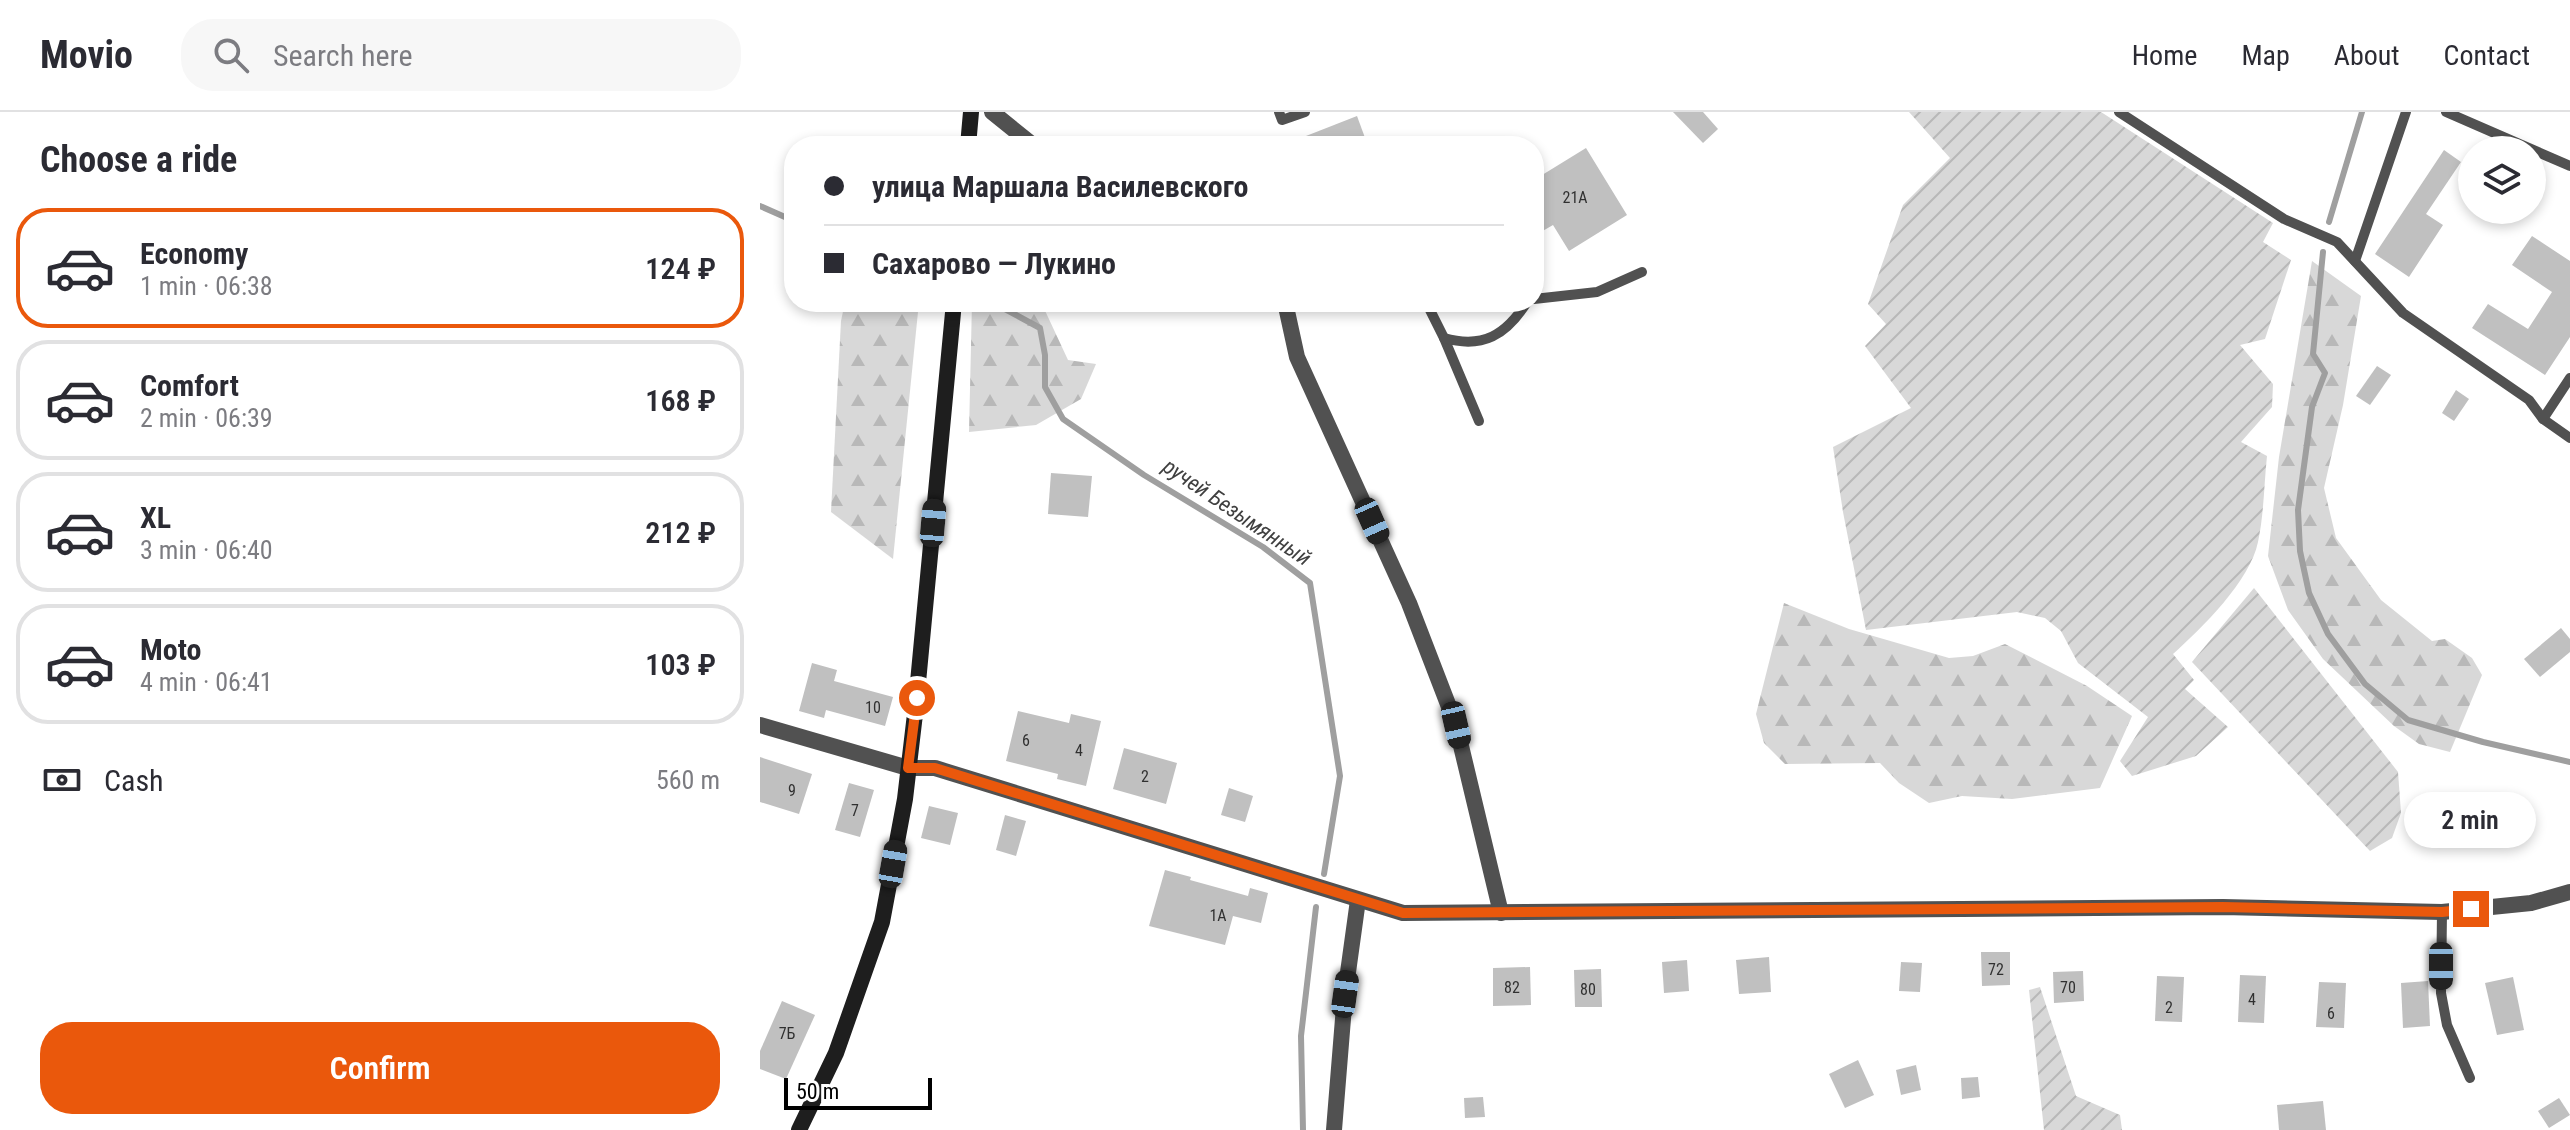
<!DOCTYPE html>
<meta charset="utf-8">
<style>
body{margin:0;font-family:"Roboto Condensed",sans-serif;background:#f7f7f7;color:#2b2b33;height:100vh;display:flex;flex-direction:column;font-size:30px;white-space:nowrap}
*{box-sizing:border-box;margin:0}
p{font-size:26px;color:#7c7c81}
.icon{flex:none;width:44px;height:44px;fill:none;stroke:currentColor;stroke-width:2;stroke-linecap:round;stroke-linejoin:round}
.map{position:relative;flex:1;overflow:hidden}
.sheet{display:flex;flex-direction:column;background:#fff;width:760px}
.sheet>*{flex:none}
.banner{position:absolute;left:24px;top:24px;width:760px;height:176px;border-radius:32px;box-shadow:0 4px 12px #0003;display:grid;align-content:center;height:176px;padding:0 40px;background:#fff}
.tools{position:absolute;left:1698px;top:24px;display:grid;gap:16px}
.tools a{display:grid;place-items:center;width:88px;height:88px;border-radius:50%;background:#fff;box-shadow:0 4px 12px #0003;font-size:40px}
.scale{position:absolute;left:24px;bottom:20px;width:148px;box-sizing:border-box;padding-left:8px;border:4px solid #000;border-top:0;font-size:22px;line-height:28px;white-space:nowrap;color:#000;-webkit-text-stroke:6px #fff;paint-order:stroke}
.end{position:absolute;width:36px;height:36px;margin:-18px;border:10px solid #ea580c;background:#fff;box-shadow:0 0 0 4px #fff}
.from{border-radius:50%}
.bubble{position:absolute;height:56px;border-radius:28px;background:#fff;box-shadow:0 4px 12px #0003;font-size:26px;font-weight:600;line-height:56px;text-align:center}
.car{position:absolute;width:24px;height:48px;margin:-24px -12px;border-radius:10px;box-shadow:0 0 6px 2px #0007;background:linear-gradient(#222 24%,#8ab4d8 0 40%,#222 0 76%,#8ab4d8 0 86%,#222 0)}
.banner b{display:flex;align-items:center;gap:28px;height:76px;font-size:30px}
.banner b+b{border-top:2px solid #e1e1e2}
.banner i{width:20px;height:20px;background:#2b2b33}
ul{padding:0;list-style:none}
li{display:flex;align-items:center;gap:24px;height:120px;margin:0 16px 12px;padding:0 24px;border:4px solid #e1e1e2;border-radius:32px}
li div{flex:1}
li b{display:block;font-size:30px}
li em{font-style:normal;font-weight:600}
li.selected{border-color:#ea580c}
li>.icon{width:72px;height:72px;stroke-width:1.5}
h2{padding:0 40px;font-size:36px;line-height:96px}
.pay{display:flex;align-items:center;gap:20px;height:88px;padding:0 40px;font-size:30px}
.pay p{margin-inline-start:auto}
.primary-button{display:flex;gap:16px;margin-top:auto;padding:16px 40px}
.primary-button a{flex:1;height:92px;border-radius:32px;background:#ea580c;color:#fff;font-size:32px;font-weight:600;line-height:92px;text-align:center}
header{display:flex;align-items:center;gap:48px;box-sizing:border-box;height:112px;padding:0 40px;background:#fff;border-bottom:2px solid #e1e1e2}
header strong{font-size:38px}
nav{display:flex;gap:44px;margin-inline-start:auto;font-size:28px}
.search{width:560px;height:72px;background:#f7f7f7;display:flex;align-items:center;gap:20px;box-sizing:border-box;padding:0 28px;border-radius:32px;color:#7c7c81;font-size:30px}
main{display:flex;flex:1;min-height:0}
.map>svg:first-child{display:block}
</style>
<header>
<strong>Movio</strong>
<div class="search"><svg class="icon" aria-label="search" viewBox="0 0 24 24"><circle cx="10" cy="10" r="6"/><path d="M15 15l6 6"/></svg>Search here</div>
<nav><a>Home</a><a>Map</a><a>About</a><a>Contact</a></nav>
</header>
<main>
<section class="sheet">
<h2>Choose a ride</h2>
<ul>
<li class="selected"><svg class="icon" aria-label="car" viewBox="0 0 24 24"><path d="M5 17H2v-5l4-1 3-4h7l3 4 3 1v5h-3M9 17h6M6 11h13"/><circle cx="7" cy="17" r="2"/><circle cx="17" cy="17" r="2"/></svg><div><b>Economy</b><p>1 min · 06:38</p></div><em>124 ₽</em></li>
<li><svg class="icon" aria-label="car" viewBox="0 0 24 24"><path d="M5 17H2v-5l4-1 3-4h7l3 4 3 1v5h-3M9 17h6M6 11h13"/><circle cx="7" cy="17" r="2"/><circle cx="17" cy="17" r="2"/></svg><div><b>Comfort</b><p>2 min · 06:39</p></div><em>168 ₽</em></li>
<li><svg class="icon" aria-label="car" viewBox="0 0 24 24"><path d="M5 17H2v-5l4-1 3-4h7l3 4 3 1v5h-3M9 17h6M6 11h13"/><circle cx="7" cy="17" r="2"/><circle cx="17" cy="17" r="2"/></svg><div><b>XL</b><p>3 min · 06:40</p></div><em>212 ₽</em></li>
<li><svg class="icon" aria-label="car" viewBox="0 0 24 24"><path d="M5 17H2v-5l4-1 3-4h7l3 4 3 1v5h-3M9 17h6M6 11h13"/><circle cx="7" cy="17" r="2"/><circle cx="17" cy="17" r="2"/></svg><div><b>Moto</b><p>4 min · 06:41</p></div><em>103 ₽</em></li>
</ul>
<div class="pay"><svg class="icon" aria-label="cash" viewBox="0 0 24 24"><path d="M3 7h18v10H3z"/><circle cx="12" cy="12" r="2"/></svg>Cash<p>560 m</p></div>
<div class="primary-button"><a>Confirm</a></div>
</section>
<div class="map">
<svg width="1810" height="1018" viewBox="0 0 1810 1018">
<defs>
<pattern id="forest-firs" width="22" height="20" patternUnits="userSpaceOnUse" patternTransform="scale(2)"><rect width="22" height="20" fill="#d8d8d8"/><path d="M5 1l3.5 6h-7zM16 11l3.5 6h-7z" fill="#b8b8b8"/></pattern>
<pattern id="garden-furrows" width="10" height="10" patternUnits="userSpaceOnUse" patternTransform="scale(2)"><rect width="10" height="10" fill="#d8d8d8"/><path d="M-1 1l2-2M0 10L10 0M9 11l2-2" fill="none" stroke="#b8b8b8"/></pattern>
</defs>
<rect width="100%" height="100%" fill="#fff"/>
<!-- forest -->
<g fill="url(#forest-firs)">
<polygon points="1552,149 1601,184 1583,293 1564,376 1576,426 1621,488 1672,529 1685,527 1712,546 1722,563 1690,640 1659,632 1634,614 1563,547 1528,498 1508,444 1519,345"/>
<polygon points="85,190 159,190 133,447 71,400 81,209"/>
<polygon points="212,190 281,190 308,248 336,252 321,287 276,313 209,320"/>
<polygon points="1024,491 1089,517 1189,546 1213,544 1245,532 1327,574 1372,604 1340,676 1252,687 1202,684 1169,691 1139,671 1120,651 1025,652 1004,631 996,602"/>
</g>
<!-- garden -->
<g fill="url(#garden-furrows)">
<path d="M1149 0H1341L1513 111 1503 130 1531 148 1505 227 1480 233 1513 272 1512 295 1481 330 1507 344C1504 372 1504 402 1498 430 1490 469 1442 516 1413 542L1434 568 1425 577 1468 615 1436 644 1372 664 1360 649 1388 605 1318 551 1301 519 1285 506 1257 500 1106 518 1083 400 1073 335 1151 296 1105 234 1126 212 1108 192 1143 93 1190 46Z"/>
<polygon points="1494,476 1638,660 1641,701 1632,726 1610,739 1432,550"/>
<polygon points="1280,875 1316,984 1360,1003 1362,1018 1284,1018 1269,878"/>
</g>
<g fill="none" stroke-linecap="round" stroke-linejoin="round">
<!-- stream -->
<g stroke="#9f9f9f" stroke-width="6">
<polyline points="0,94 34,109"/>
<polyline points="1569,110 1602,0"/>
<polyline points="1563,140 1553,242 1565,261 1552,295 1538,398 1540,439 1549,481 1568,522 1605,572 1648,608 1723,630 1810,650"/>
<polyline points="232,190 280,216 285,243 285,275 303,307 384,363 503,435 550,471 580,664 564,762"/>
<polyline points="543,1018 541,924 556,795"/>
</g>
</g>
<!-- building -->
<g fill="#c0c0c0">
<polygon points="913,0 943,0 958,17 943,31"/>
<polygon points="597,4 608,34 523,34 523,33"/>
<polygon points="826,36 867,103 809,139 793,113 774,124 774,68"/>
<polygon points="1684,38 1701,50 1666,102 1683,113 1649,165 1615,142"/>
<polygon points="1772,124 1810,149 1810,225 1785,263 1712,216 1728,192 1768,217 1792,180 1752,153"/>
<polygon points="1617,254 1631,263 1610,293 1596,284"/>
<polygon points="1696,278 1709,287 1694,309 1682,301"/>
<polygon points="291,361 332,364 328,405 288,402"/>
<polygon points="1801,516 1810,527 1810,540 1780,565 1764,547"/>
<polygon points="52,551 77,558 74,569 133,585 125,614 66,598 64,606 39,599"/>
<polygon points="258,599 309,611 311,602 341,609 326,674 297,667 298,662 246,649"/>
<polygon points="364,636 417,651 406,692 353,677"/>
<polygon points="0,645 52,662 39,702 0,690"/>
<polygon points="89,671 114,678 100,725 75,718"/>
<polygon points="469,676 493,684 485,710 461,703"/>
<polygon points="169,694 198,701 190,733 161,726"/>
<polygon points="245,703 266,709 256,744 236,738"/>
<polygon points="405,758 431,765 430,768 488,784 490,776 508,781 501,811 473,804 465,833 389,814"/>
<polygon points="1221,840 1250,840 1250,873 1222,874"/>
<polygon points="1009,845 1011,880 979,882 976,848"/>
<polygon points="927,848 929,879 904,881 902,850"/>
<polygon points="1141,850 1162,851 1160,880 1139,879"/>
<polygon points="770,855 771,893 733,894 733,856"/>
<polygon points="841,857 842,895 815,895 814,858"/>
<polygon points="1323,859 1324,889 1294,891 1293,860"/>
<polygon points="1480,863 1506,864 1504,911 1478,910"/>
<polygon points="1397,864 1424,865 1422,910 1395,909"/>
<polygon points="1753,865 1764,918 1737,923 1725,871"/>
<polygon points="1668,869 1670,914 1643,916 1641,871"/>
<polygon points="1559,870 1586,871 1584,916 1556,915"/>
<polygon points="22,889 55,903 26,967 0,957 0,939"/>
<polygon points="1098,948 1114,983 1085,996 1069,962"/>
<polygon points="1156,953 1161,978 1141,983 1136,958"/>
<polygon points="1218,965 1220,985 1202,987 1201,966"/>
<polygon points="723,985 725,1005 705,1006 704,986"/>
<polygon points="1799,986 1810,1003 1789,1016 1778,999"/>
<polygon points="1563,989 1566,1018 1519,1018 1517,993"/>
</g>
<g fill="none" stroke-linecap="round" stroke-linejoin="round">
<!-- service -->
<g stroke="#515151" stroke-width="10">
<polyline points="519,0 522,8 545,0"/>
<polyline points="1359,0 1524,107 1577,130 1643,201 1769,288 1783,307 1810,326"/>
<polyline points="1686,0 1810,54"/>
<polyline points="1595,149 1646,0"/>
<polyline points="774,187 837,180 882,160"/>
<polyline points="666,190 684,226 719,309"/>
<path d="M684 226C723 237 746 223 767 190"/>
<polyline points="1783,307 1810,266"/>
<polyline points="1682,800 1681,881 1687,913 1710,966"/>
</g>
<!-- minor -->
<g stroke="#515151" stroke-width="16">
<polyline points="232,0 274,34"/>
<polyline points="525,190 537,245 649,491 696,613 741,801"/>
<polyline points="0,613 148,656"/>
<polyline points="574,1018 585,882 598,788"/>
</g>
<!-- tertiary -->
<polyline stroke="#515151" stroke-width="16" points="148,656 175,656 643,801 1463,795 1682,800 1771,791 1810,780"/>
<!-- secondary -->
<g stroke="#1e1e1e" stroke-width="16">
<polyline points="208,34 211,0"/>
<polyline points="39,1018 76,941 122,810 145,687 155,602 194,190"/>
</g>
</g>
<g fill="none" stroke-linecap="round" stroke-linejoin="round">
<!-- route -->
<polyline stroke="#ea580c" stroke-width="10" points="157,586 148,656 175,656 643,801 1463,795 1682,800 1711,797"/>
</g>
<g text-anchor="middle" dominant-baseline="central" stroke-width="6" stroke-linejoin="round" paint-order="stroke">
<!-- number labels -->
<g font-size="16" fill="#303030">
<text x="815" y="85">21А</text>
<text x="113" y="595">10</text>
<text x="266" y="628">6</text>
<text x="319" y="638">4</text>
<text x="385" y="664">2</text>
<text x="32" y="678">9</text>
<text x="95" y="698">7</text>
<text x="458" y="803">1А</text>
<text x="1236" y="857">72</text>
<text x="752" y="875">82</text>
<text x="1308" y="875">70</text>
<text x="828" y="877">80</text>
<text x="1492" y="887">4</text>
<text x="1409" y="895">2</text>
<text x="1571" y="901">6</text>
<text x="27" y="921">7Б</text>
</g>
<!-- water labels -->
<g font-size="22" font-style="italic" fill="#404040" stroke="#fff">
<text transform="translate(477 400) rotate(34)">ручей Безымянный</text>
</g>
</g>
</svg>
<div class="tools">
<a><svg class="icon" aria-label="layers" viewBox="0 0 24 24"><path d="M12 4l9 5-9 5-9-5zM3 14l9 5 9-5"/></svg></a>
</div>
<div class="scale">50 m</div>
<i class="end from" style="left:157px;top:586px"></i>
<i class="end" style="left:1711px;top:797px"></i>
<div class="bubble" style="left:1644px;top:680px;width:132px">2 min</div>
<i class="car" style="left:612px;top:409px;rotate:156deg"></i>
<i class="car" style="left:173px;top:411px;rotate:5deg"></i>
<i class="car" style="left:696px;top:613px;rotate:167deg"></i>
<i class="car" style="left:133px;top:752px;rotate:10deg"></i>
<i class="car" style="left:1681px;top:854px;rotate:180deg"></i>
<i class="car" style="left:585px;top:882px;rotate:8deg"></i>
<div class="banner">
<b><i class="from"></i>улица Маршала Василевского</b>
<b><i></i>Сахарово — Лукино</b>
</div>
</div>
</main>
